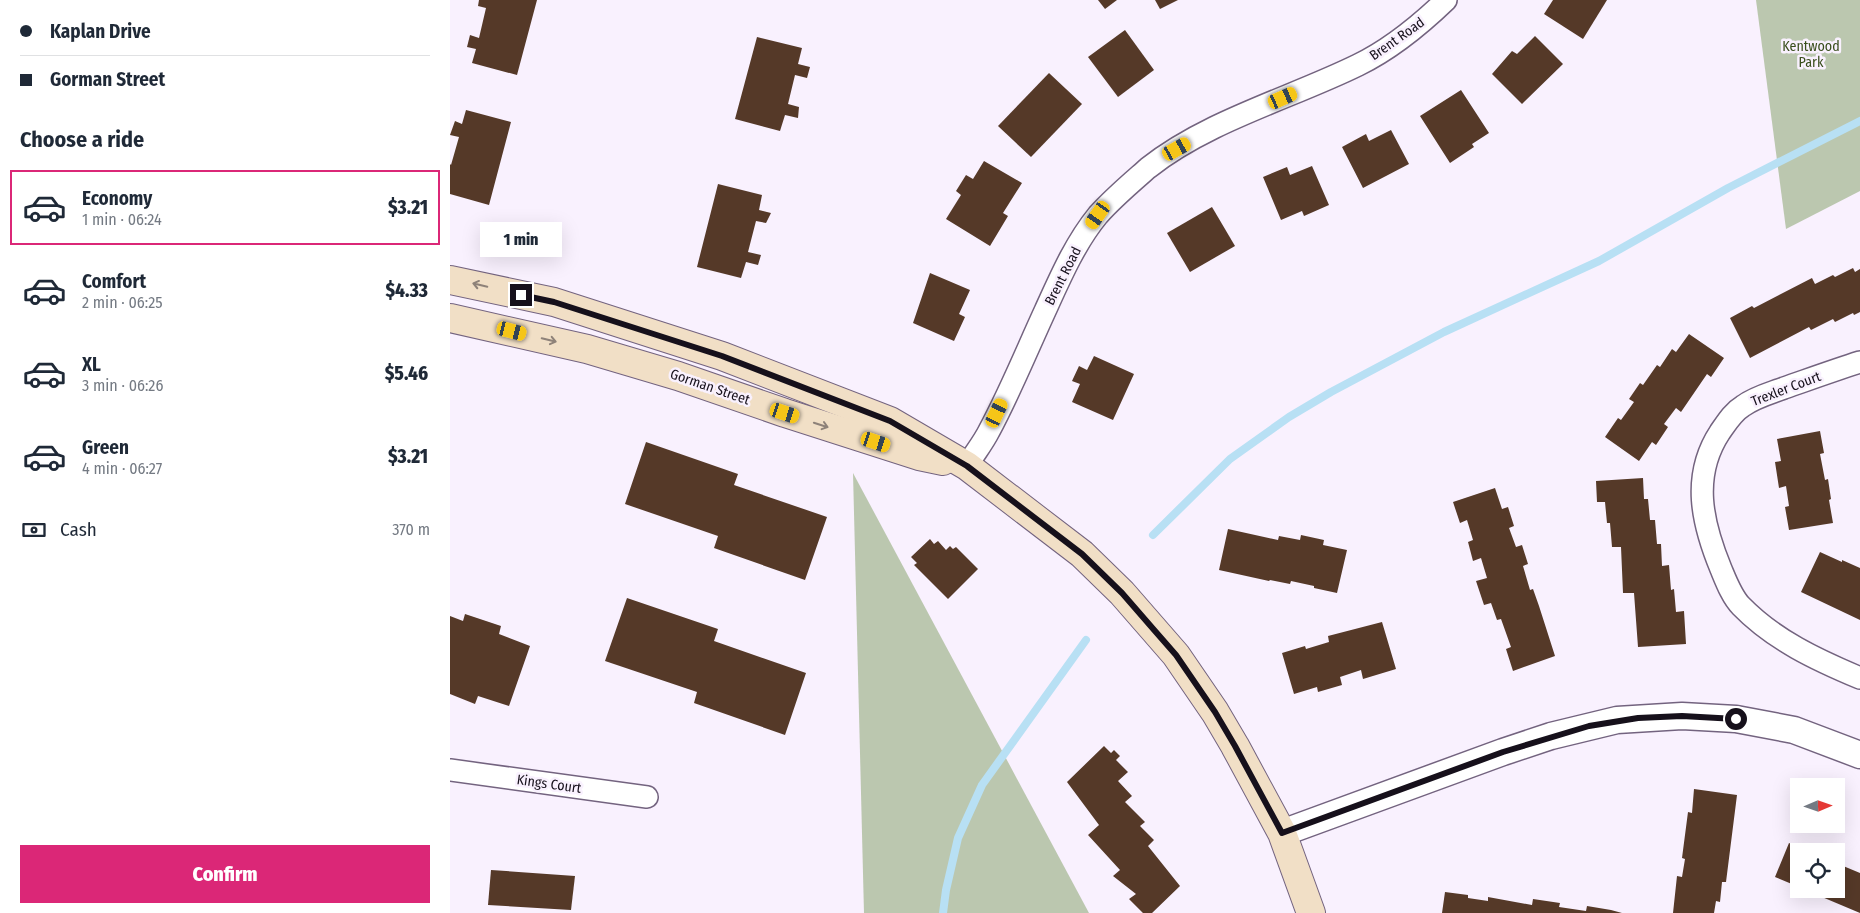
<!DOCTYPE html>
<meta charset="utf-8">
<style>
body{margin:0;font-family:"Fira Sans Condensed",sans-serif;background:#f2f2f3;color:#1f2937;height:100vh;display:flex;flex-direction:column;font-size:19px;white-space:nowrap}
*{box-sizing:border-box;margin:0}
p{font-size:16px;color:#747a83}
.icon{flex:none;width:28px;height:28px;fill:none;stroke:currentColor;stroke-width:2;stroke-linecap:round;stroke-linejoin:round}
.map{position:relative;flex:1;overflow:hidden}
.side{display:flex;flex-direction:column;background:#fff;width:450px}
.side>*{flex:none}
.banner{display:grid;align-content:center;height:110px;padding:0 20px;background:#fff}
.needle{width:32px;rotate:88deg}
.tools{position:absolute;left:1340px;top:778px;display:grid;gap:10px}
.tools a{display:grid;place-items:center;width:55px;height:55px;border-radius:0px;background:#fff;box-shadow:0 5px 20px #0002;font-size:25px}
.end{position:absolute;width:22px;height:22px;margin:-11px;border:6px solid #16101b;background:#fff;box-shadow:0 0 0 2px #fff}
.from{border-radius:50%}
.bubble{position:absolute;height:35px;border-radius:0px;background:#fff;box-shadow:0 5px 20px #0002;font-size:16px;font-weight:800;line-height:35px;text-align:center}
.car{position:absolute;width:15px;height:30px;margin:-15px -8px;border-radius:6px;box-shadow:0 0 4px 1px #0007;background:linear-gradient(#f5c518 24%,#345 0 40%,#f5c518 0 76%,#345 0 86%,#f5c518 0)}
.banner b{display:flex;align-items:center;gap:18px;height:48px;font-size:19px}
.banner b+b{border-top:1px solid #e0e1e3}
.banner i{width:12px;height:12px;background:#1f2937}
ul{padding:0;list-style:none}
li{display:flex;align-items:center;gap:15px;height:75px;margin:0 10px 8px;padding:0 10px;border:2px solid transparent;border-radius:0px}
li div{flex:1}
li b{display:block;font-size:19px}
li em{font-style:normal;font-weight:800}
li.current{border-color:#db2777}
li>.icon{width:45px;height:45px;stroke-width:1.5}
h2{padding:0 20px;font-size:22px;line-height:60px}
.pay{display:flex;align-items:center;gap:12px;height:55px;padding:0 20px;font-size:19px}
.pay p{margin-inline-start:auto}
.cta{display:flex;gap:10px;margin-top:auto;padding:10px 20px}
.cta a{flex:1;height:58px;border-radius:0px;background:#db2777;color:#fff;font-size:20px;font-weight:800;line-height:58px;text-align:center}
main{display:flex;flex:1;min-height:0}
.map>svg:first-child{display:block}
</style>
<main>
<section class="side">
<div class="banner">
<b><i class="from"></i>Kaplan Drive</b>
<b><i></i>Gorman Street</b>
</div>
<h2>Choose a ride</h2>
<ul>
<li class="current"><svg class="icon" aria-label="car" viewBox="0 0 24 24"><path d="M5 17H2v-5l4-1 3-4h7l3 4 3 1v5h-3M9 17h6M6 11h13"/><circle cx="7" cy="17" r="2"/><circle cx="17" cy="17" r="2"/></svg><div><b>Economy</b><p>1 min · 06:24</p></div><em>$3.21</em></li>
<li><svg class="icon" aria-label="car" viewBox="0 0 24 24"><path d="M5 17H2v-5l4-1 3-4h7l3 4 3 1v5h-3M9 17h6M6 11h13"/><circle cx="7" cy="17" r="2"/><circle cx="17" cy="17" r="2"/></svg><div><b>Comfort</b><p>2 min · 06:25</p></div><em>$4.33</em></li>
<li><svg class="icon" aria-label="car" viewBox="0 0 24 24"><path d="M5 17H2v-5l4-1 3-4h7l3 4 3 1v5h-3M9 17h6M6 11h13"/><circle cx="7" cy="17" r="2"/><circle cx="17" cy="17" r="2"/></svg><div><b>XL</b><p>3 min · 06:26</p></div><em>$5.46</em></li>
<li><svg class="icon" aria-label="car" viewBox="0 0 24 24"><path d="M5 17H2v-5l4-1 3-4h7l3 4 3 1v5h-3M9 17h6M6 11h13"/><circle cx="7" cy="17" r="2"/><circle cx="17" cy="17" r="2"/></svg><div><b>Green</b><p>4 min · 06:27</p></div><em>$3.21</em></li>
</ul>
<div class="pay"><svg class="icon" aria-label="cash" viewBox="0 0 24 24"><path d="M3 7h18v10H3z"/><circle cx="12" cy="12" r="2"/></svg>Cash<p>370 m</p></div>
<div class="cta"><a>Confirm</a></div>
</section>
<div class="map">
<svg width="1410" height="913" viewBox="0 0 1410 913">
<rect width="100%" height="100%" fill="#f9f1fe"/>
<!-- green -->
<g fill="#bbc7af">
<polygon points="1306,0 1410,0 1410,191 1336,229"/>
<polygon points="403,473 639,913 414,913"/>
</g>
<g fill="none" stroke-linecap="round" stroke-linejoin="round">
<!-- stream -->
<g stroke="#b8e0f4" stroke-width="8">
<polyline points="703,535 780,459 839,417 881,392 994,332 1149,261 1278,188 1410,121"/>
<polyline points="493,913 496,890 508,838 532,785 636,640"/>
</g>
</g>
<!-- building -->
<g fill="#553928">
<polygon points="29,0 87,0 67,75 22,63 26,49 17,47 20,35 29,38 36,8 28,6"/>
<polygon points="648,0 667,0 655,9"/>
<polygon points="705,0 728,0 710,9"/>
<polygon points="1103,0 1157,0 1133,39 1094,14"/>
<polygon points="675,30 704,70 668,97 638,57"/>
<polygon points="1085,36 1113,64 1072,104 1042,74 1062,51 1067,54"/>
<polygon points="307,37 352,48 348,64 360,67 357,78 345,75 338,104 349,107 348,118 335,115 330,131 285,119"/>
<polygon points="599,73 632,104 581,157 548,126"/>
<polygon points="1011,90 1039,133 1022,144 1024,147 1000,163 970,116"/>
<polygon points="16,110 61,122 39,205 0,194 0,164 1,165 9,137 0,135 5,121 12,124"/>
<polygon points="941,130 959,164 913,188 892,147 916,134 919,141"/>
<polygon points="534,161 572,183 553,213 558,216 540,246 496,219 511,195 506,191 516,175 523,179"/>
<polygon points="862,166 879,205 854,216 852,211 831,220 813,177 837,167 840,175"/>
<polygon points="268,184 312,195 309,210 321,213 316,223 306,221 298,252 311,255 308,265 296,262 291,278 247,267"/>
<polygon points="762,207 785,246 740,272 717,233"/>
<polygon points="1403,268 1405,272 1410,269 1410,312 1404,315 1403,313 1385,322 1383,319 1361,330 1359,327 1300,358 1280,318 1302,306 1304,308 1362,278 1365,284 1383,275 1385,277"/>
<polygon points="480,273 520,290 509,314 515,317 504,341 463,323"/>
<polygon points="1239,334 1274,358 1261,377 1257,374 1231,412 1226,408 1214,424 1218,427 1206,445 1202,442 1189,461 1155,437 1168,418 1171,420 1184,402 1179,399 1190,383 1193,385 1207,365 1210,367 1222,349 1226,352"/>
<polygon points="644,356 684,374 663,420 622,402 630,384 622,381 629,366 637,370"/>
<polygon points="1370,431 1374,453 1370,454 1375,480 1378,479 1381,499 1379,500 1383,523 1339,530 1335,507 1339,506 1336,486 1329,488 1325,462 1331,461 1327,439"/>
<polygon points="196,442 288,474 284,485 377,517 355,580 264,548 268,536 175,504"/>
<polygon points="1193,478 1194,499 1198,499 1200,520 1205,520 1207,544 1211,544 1212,566 1219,565 1221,590 1224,589 1226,612 1234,611 1236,644 1188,647 1184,593 1173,593 1171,547 1162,547 1160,523 1157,523 1155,502 1147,502 1146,481"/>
<polygon points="1045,488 1052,509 1058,507 1064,526 1059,528 1066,547 1072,545 1078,564 1073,566 1080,590 1083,589 1089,606 1105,656 1063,671 1056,649 1061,647 1051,619 1047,620 1041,603 1034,605 1026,581 1037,578 1031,558 1023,561 1018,542 1023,540 1017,520 1010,523 1003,502"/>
<polygon points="778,529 828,540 829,536 850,540 851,535 874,540 873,545 897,550 887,593 864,588 864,586 841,581 840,584 820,580 819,581 769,570"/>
<polygon points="480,539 484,544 488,541 496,550 500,546 503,549 506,547 528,569 498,599 464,565 467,563 461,557"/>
<polygon points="1370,552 1392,562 1392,560 1410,568 1410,620 1351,592"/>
<polygon points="177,598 268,629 264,641 356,673 335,735 244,703 247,692 155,661"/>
<polygon points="15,614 51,626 49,634 80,646 59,706 28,696 25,704 0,694 0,616 13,621"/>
<polygon points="932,622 946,669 913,679 911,670 890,677 892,685 868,692 867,687 844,694 832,653 855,646 856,649 879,642 878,636"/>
<polygon points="654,746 661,753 664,750 670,756 666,760 678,772 668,781 682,796 675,802 695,822 690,826 704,840 698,846 730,886 702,913 693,913 679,899 686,894 663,876 670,870 638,835 649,825 617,782"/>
<polygon points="1244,789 1287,795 1276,882 1272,882 1270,902 1266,901 1264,913 1223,913 1227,876 1232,877 1235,859 1232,858 1238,812 1242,813"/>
<polygon points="1339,843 1359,851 1349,851 1349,887 1325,877"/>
<polygon points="1386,863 1410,873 1410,913 1353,889 1386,889"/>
<polygon points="41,870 125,876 121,910 38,905"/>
<polygon points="995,892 1018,895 1018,898 1038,901 1038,897 1082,905 1083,899 1110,903 1109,907 1136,911 1137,906 1161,910 1172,913 992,913"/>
</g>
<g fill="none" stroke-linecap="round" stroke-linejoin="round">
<defs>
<g id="minor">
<path d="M1410 362C1385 370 1360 379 1334 388 1321 393 1305 397 1293 406 1283 412 1277 422 1270 432 1241 476 1252 523 1271 569 1276 581 1282 597 1291 606 1324 640 1367 660 1410 678"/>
<path d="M517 466C524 454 533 443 539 431 560 392 577 350 595 311 610 278 625 243 648 215 663 198 681 183 698 168 757 121 841 98 908 65 941 49 970 25 996 0"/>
<polyline points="0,770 197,797"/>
</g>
<polyline id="tertiary" points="832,833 1053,752 1101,736 1167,720 1232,716 1286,719 1344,730 1410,755"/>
<g id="secondary">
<polyline points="0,280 104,302 272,356 440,421 517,466 632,554 672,593 726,655 765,712 785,746 832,833 861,913"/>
<polyline points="0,318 137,349 228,376 335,413 469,456 493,461"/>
</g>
</defs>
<!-- minor casing -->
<use href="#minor" stroke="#73637f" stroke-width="24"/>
<!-- tertiary casing -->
<use href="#tertiary" stroke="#73637f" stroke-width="29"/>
<!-- secondary casing -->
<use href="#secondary" stroke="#73637f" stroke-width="30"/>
<!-- minor -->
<use href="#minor" stroke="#fff" stroke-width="21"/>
<!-- tertiary -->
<use href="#tertiary" stroke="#fff" stroke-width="26"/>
<!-- secondary -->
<use href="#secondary" stroke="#f1dfc6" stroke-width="28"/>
</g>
<!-- one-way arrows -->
<defs><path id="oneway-shaft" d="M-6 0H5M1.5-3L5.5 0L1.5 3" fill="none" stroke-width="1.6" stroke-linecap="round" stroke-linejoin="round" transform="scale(1.25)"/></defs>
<g stroke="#8e8279">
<use href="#oneway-shaft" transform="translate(30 285) rotate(-167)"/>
<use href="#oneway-shaft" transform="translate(99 340) rotate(14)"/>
<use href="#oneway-shaft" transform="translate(371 425) rotate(18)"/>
</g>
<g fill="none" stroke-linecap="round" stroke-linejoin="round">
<!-- route -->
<polyline stroke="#16101b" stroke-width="6" points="71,295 104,302 272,356 440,421 517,466 632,554 672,593 705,631 726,655 765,712 785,746 832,833 1053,752 1139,726 1188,718 1232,716 1286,719"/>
</g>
<g text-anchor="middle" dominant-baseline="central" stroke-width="5" stroke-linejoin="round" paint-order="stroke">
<!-- street labels -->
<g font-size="14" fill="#16101b" stroke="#f9f1fe">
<text transform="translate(947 39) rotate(-35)">Brent Road</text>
<text transform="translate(613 276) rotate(-63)">Brent Road</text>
<text transform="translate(260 387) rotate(19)">Gorman Street</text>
<text transform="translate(1336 389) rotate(-21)">Trexler Court</text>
<text transform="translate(99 784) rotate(8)">Kings Court</text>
</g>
<!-- park labels -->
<g font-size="14" fill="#394e1c" stroke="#f9f1fe">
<text x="1361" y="46">Kentwood<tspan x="1361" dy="16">Park</tspan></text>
</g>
</g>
</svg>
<div class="tools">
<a><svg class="needle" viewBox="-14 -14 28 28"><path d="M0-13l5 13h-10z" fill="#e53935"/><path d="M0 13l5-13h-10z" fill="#747a83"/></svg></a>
<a><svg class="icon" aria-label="locate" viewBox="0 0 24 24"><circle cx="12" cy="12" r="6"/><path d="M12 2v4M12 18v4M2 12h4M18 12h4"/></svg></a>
</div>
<i class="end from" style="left:1286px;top:719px"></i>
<i class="end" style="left:71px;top:295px"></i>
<div class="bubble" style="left:30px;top:222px;width:82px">1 min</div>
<i class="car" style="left:833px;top:98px;rotate:66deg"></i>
<i class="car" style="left:727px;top:149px;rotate:61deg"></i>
<i class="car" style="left:648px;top:215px;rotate:215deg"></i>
<i class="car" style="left:62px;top:331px;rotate:104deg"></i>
<i class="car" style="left:335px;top:413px;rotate:108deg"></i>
<i class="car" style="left:547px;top:413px;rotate:25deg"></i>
<i class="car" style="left:426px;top:442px;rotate:108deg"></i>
</div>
</main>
